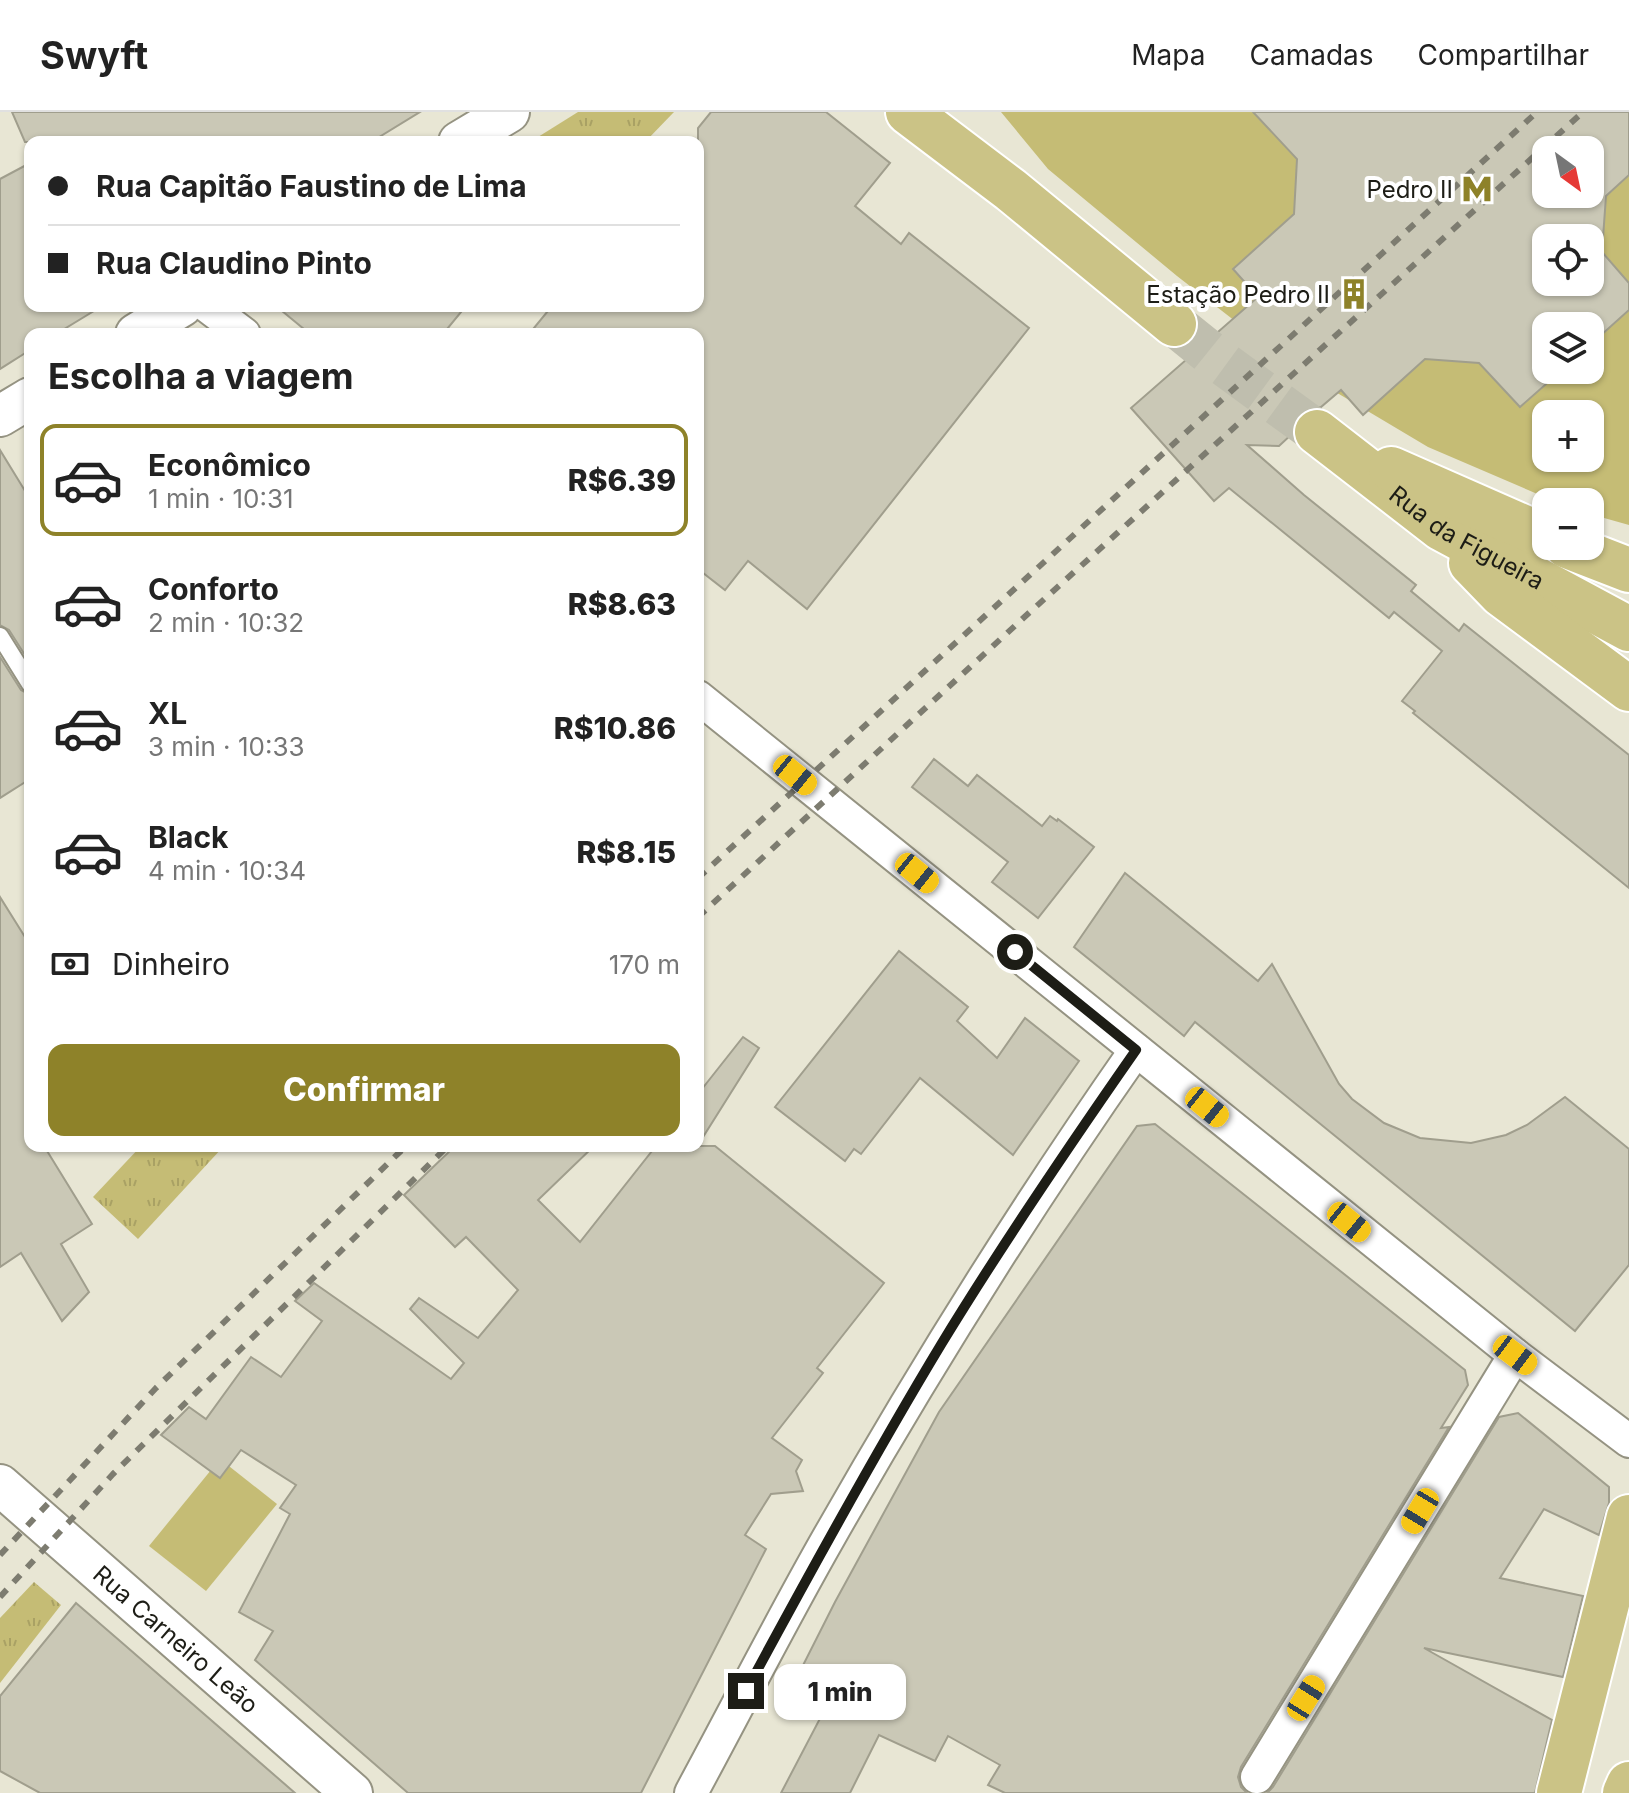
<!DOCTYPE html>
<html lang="pt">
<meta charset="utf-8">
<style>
body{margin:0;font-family:Inter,sans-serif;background:#f2f2f2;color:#222;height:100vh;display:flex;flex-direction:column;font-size:30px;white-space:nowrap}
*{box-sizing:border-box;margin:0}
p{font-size:26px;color:#767676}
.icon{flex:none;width:44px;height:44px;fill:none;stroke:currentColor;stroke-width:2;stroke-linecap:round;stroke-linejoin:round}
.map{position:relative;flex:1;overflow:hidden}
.side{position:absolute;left:24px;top:216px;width:680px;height:824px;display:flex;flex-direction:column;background:#fff;border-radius:16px;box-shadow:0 2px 6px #0004}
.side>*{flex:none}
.top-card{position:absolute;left:24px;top:24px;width:680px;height:176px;border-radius:16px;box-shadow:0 2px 6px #0004;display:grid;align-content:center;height:176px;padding:0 24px;background:#fff}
.needle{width:52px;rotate:147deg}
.buttons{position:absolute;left:1532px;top:24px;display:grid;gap:16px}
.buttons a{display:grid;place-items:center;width:72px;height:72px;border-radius:16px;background:#fff;box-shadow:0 2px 6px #0004;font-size:40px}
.end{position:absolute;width:36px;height:36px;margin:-18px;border:10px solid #1d1d16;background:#fff;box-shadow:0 0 0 4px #fff}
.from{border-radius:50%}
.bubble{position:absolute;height:56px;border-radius:16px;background:#fff;box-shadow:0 2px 6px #0004;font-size:26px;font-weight:800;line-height:56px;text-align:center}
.car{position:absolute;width:24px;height:48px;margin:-24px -12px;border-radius:10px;box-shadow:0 0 6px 2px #0007;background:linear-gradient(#f5c518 24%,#345 0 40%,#f5c518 0 76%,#345 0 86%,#f5c518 0)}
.top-card b{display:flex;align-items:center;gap:28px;height:76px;font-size:30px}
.top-card b+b{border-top:2px solid #e0e0e0}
.top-card i{width:20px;height:20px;background:#222}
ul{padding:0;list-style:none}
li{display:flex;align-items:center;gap:24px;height:112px;margin:0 16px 12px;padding:0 8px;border:4px solid transparent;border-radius:16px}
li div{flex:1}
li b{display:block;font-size:30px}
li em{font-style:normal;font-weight:800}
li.current{border-color:#8e8229}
li>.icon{width:72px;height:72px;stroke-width:1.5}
h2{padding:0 24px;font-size:36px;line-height:96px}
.pay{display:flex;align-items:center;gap:20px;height:88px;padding:0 24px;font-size:30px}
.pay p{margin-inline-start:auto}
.cta{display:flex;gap:16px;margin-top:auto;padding:16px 24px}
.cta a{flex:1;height:92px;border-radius:16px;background:#8e8229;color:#fff;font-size:32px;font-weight:800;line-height:92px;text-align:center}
header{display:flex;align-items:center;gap:48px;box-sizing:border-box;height:112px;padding:0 40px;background:#fff;border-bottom:2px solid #e0e0e0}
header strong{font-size:38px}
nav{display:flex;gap:44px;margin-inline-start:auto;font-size:28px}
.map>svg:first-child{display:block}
</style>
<header>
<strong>Swyft</strong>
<nav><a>Mapa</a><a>Camadas</a><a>Compartilhar</a></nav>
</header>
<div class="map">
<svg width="1629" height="1681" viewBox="0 0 1629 1681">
<defs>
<pattern id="park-tufts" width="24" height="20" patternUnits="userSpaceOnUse" patternTransform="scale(2)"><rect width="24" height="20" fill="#c5bc75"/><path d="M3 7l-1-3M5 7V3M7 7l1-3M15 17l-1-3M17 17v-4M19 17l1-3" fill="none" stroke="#a9a164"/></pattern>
</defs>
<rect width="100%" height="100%" fill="#e8e6d4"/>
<!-- green -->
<g fill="#c5bc75" fill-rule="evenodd">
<path d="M1001 0H1629V413L1590 402V390H1556L1428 335 1297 257 1177 164 1048 57ZM1546 38H1590V82H1546ZM1546 126H1590V170H1546ZM1546 214H1590V258H1546ZM1546 302H1590V346H1546Z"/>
<polygon points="220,1347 277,1392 206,1479 149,1434"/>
</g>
<!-- park -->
<g fill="url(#park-tufts)">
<polygon points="578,0 674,0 645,30 530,30"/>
<polygon points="141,1034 223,1035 138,1127 93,1085"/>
<polygon points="34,1470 61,1493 0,1571 0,1506"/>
</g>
<!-- building -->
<g fill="#cac8b6" stroke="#a09e8d" stroke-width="2" fill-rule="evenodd">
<polygon points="12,0 420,0 371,30 25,30"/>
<polygon points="711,0 826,0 890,51 855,94 901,132 909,121 1029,216 807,497 748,449 725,478 698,457 698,222 529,222 552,194 698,194 698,16"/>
<path d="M1253 0H1629V63L1606 84 1602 140 1629 171V198L1590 233V214H1546V258H1562L1520 295 1479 251 1425 247 1363 303 1341 278 1321 295 1308 297 1298 304 1293 321 1279 334 1247 333 1304 383 1416 473 1411 479 1459 519 1464 512 1629 643V776L1413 601 1415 599 1402 589 1442 539 1394 500 1389 506 1229 376 1214 389 1131 296 1258 185 1233 157 1294 102 1297 47ZM1546 38H1590V82H1546ZM1546 126H1590V170H1546Z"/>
<polygon points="30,51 30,194 102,194 56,222 30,222 30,238 0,257 0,67"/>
<polygon points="276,194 466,194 443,222 310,222"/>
<polygon points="0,338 30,387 30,551 9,518 0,513"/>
<polygon points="0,545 21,578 30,583 30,667 0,686"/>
<polygon points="934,647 968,674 977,663 1042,714 1050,704 1057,709 1058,707 1094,735 1038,806 992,770 1008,750 912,675"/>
<polygon points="1125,761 1258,869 1272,852 1339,972 1352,987 1384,1011 1420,1026 1471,1031 1506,1023 1527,1013 1565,985 1629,1037 1629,1153 1575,1219 1195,910 1184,924 1074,835"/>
<polygon points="0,785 30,833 30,1034 44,1034 92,1112 61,1132 89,1180 62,1209 21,1141 0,1155"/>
<polygon points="899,839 968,895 957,909 997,946 1025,906 1079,949 1013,1043 920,966 861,1042 854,1037 845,1049 775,995"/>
<polygon points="743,925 759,936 698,1033 698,982"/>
<polygon points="1155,1012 1465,1258 1468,1273 1441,1316 1449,1315 1241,1655 1238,1665 1241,1675 1247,1681 1005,1681 988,1673 1000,1653 948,1624 935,1649 879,1623 850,1681 781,1681 825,1597 789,1581 835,1490 939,1300 1137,1014"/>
<polygon points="455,1034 594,1034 538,1088 580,1130 656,1034 715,1034 884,1171 817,1256 823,1261 772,1326 802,1348 796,1359 803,1379 771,1382 745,1423 766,1437 641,1681 408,1681 255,1548 273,1519 239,1500 290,1402 280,1396 296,1373 241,1338 220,1366 161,1323 189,1295 206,1307 251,1245 281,1265 322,1209 295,1189 314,1171 451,1267 464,1251 410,1197 419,1186 478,1226 518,1178 466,1125 455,1135 404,1083"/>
<polygon points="1518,1301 1609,1375 1609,1391 1599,1423 1544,1397 1500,1466 1583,1484 1563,1565 1424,1536 1552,1608 1535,1681 1267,1681 1273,1675 1499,1305"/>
<polygon points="76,1491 120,1529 295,1681 40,1681 0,1659 0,1584"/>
</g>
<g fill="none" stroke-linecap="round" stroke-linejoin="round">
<!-- primary-tunnel -->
<polyline stroke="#bfbeae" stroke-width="44" stroke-dasharray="44 22" stroke-linecap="butt" points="1174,212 1221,250 1317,320"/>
<defs>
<polyline id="service" points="0,524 30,572"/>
<g id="minor">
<polyline points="207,194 244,222"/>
<polyline points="698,585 1515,1243 1629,1329"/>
<polyline points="1257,1665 1515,1243"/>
<path d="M691 1681C737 1596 781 1509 829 1425 924 1258 1026 1095 1136 938"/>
</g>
<g id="tertiary">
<polyline points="459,30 509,0"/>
<polyline points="136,222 182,194"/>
<polyline points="0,304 30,286"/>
<path id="s1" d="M0 1373 352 1681"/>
</g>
<g id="primary">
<polyline points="908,0 1011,78 1174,212"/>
<path id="s2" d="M1317 320 1441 416 1629 517"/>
<polyline points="1391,357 1546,425"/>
<polyline points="1567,434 1629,458"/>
<polyline points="1471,451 1501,482 1629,577"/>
<polyline points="1559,1681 1629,1405"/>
<polyline points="1625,1681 1629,1672"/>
</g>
</defs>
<!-- service casing -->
<use href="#service" stroke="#959382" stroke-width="20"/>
<!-- minor casing -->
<use href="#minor" stroke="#959382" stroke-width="36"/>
<!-- tertiary casing -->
<use href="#tertiary" stroke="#959382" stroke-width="44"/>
<!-- primary casing -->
<use href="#primary" stroke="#fff" stroke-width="48"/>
<!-- service -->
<use href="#service" stroke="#fff" stroke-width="16"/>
<!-- minor -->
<use href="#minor" stroke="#fff" stroke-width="32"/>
<!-- tertiary -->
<use href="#tertiary" stroke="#fff" stroke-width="40"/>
<!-- primary -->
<use href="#primary" stroke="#cbc386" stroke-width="44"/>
<!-- rail -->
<g stroke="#7d7c70" stroke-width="6" stroke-dasharray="10 10" stroke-linecap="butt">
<polyline points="698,766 1537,0"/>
<polyline points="698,805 1030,500 1583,0"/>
<polyline points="0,1443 156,1276 406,1034"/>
<polyline points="0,1485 113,1362 448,1034"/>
</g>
</g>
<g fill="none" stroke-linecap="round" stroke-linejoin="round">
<!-- route -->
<path stroke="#1d1d16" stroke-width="10" d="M746 1579C809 1462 873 1345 942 1231 1003 1131 1069 1034 1136 938L1015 840"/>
</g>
<!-- icons -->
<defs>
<symbol id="metro-bare" viewBox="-9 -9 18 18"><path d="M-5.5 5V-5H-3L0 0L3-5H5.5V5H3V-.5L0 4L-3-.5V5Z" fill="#8e8229" stroke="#fff" stroke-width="2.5" paint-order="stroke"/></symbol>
<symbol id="building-bare" viewBox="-9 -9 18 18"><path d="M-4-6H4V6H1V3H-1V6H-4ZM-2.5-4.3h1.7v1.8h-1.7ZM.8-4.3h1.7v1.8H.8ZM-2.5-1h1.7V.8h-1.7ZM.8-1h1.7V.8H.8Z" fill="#8e8229" stroke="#fff" stroke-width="2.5" paint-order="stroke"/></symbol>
</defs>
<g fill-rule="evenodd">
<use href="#metro-bare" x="1455" y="55" width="44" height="44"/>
<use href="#building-bare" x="1332" y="160" width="44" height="44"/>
</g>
<g text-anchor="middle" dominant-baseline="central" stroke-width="8" stroke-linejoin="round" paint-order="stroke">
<!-- poi labels -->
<g font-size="24" fill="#1d1d16" stroke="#fff" text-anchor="end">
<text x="1453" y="77">Pedro II</text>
<text x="1330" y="182">Estação Pedro II</text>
</g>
<!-- street labels -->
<g font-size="24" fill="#1d1d16" stroke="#fff">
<text stroke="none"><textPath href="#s2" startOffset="184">Rua da Figueira</textPath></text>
<text stroke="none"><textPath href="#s1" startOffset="234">Rua Carneiro Leão</textPath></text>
</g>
</g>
</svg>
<div class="buttons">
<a><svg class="needle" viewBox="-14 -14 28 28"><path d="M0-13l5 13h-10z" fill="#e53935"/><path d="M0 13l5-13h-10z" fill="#767676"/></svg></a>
<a><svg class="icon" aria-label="locate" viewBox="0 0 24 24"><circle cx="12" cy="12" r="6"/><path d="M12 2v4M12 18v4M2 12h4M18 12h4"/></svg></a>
<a><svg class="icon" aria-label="layers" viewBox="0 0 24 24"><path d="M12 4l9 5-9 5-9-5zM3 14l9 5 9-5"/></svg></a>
<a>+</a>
<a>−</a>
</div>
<i class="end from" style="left:1015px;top:840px"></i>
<i class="end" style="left:746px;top:1579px"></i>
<div class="bubble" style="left:774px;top:1552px;width:132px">1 min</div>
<i class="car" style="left:795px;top:663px;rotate:129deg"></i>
<i class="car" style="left:917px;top:761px;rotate:129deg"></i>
<i class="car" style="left:1207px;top:995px;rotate:129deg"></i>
<i class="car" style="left:1349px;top:1110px;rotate:129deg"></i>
<i class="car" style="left:1515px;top:1243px;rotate:127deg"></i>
<i class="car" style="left:1420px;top:1399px;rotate:211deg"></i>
<i class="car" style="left:1306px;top:1586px;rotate:32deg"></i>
<div class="top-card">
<b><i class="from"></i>Rua Capitão Faustino de Lima</b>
<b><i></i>Rua Claudino Pinto</b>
</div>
<section class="side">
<h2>Escolha a viagem</h2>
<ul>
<li class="current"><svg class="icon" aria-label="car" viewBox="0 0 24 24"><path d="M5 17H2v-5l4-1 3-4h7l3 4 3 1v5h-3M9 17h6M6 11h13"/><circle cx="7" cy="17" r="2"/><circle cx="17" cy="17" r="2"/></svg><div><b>Econômico</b><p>1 min · 10:31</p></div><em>R$6.39</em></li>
<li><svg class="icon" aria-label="car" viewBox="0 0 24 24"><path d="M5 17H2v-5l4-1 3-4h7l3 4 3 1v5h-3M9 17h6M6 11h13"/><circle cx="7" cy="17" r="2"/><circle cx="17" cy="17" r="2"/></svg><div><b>Conforto</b><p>2 min · 10:32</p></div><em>R$8.63</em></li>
<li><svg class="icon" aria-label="car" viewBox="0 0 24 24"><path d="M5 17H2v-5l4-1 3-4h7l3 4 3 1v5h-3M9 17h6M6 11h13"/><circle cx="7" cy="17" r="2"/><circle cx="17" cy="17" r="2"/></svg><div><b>XL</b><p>3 min · 10:33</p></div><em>R$10.86</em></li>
<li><svg class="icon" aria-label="car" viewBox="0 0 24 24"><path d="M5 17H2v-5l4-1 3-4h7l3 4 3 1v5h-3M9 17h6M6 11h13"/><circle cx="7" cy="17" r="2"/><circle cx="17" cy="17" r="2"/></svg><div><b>Black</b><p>4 min · 10:34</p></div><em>R$8.15</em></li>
</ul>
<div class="pay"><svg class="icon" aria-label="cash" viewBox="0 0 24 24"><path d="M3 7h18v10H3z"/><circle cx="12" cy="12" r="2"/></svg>Dinheiro<p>170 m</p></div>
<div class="cta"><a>Confirmar</a></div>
</section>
</div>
